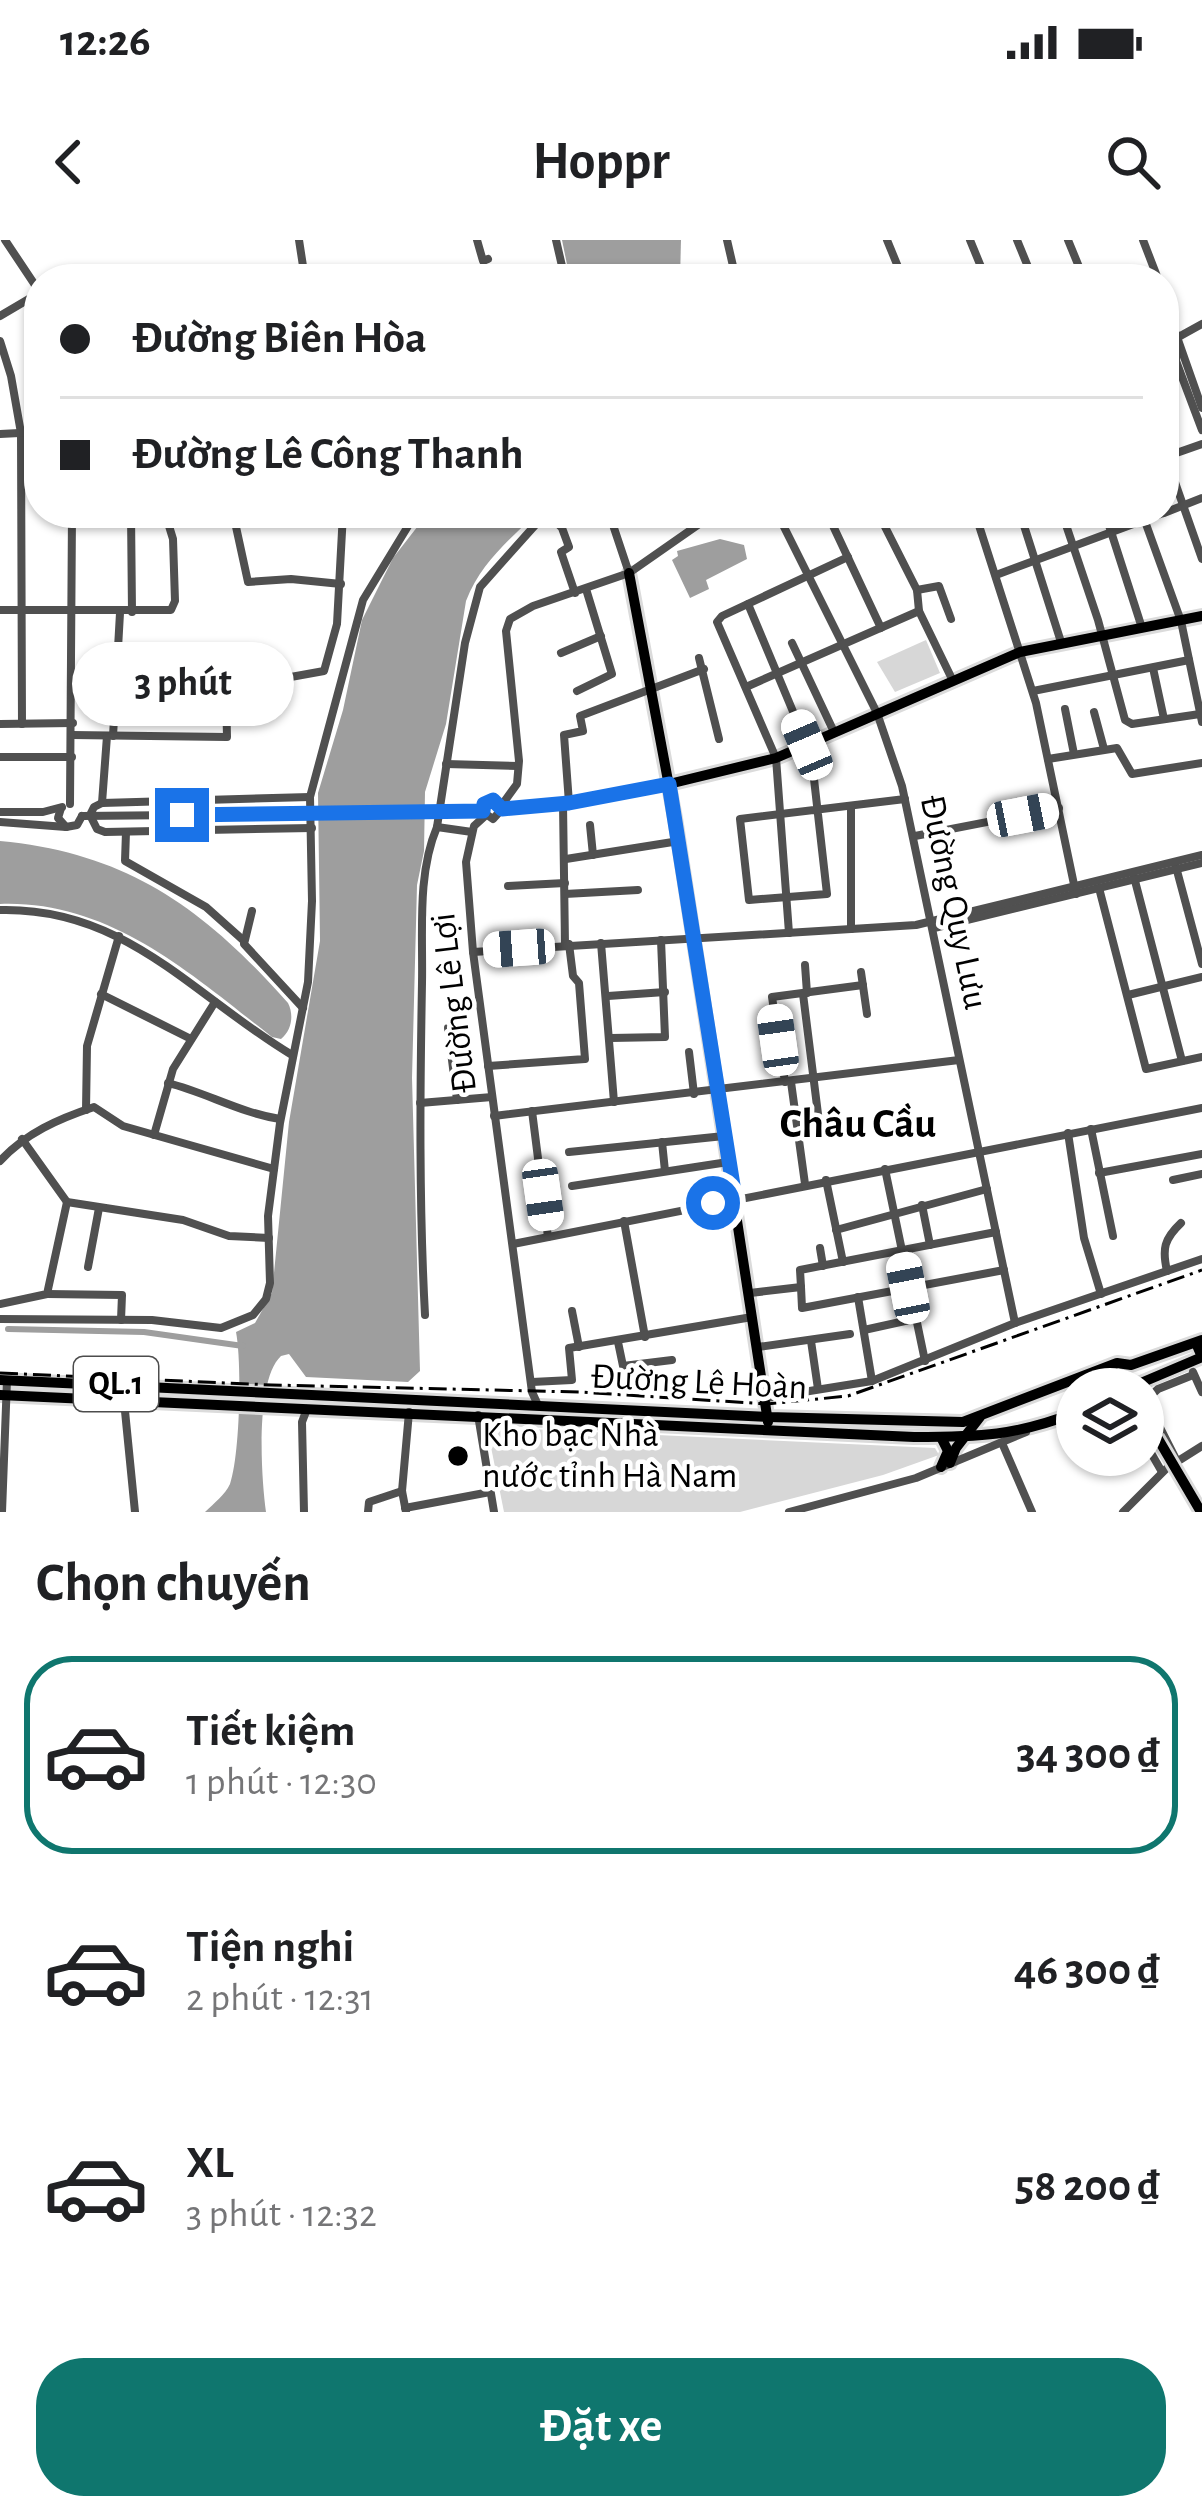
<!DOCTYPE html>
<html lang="vi">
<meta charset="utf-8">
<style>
body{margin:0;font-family:"Alegreya Sans",sans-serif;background:#f6f6f6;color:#202124;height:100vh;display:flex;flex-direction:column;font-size:45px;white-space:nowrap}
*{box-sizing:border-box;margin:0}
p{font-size:39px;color:#757577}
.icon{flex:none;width:66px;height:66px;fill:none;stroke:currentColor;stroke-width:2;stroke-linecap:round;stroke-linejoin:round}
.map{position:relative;height:1272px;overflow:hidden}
.panel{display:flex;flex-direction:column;background:#fff;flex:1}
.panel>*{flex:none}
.banner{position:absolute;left:24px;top:24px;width:1155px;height:264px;border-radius:48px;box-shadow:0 3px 9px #0004;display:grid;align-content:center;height:264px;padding:0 36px;background:#fff}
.fabs{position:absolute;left:1056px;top:1128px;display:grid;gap:24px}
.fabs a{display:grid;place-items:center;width:108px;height:108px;border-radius:50%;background:#fff;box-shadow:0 3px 9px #0004;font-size:60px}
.end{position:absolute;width:54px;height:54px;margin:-27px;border:15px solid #1a73e8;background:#fff;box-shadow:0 0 0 6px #fff}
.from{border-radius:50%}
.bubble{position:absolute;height:84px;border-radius:42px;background:#fff;box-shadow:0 3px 9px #0004;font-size:39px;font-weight:700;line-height:84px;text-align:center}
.car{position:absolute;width:36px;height:72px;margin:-36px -18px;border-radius:15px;box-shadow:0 0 9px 3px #0007;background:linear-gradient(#fff 24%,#345 0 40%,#fff 0 76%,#345 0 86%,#fff 0)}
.banner b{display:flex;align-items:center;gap:42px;height:114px;font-size:45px}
.banner b+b{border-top:3px solid #e0e0e0}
.banner i{width:30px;height:30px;background:#202124}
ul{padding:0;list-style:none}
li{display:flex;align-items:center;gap:36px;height:198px;margin:0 24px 18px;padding:0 12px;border:6px solid transparent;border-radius:48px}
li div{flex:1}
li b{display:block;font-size:45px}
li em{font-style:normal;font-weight:700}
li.on{border-color:#0f766e}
li>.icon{width:108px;height:108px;stroke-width:1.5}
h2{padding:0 36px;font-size:54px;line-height:144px}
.action{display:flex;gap:24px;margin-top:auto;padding:24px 36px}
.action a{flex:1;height:138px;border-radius:48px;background:#0f766e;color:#fff;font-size:48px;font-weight:700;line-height:138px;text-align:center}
.status{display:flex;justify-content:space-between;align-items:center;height:84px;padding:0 60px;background:#fff;direction:ltr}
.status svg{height:33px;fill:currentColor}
header{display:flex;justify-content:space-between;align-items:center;height:156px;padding:0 36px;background:#fff;font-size:54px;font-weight:700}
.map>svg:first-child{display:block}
</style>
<div class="status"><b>12:26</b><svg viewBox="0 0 49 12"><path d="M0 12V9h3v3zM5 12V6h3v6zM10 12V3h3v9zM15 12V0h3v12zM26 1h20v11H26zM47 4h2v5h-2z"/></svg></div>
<header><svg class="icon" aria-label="back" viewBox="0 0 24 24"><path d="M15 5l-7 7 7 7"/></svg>Hoppr<svg class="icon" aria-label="search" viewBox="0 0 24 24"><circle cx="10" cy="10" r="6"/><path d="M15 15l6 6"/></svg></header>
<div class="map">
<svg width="1202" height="1272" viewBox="0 0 1202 1272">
<rect width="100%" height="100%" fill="#fff"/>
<!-- green -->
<g fill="#d7d7d7">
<polygon points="926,400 940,433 895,452 877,422"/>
<polygon points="487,1187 935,1208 939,1215 883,1235 740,1272 504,1272"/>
</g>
<!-- water -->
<g fill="#9e9e9e">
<polygon points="562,0 681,0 680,39 570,39"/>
<path d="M428 273H537C508 301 481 323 466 361L446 484 425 552 424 611 417 645 412 838 420 1131 408 1142 306 1137 289 1114 281 1116C255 1140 261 1236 266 1272H205C214 1263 225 1255 230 1244 240 1215 242 1123 236 1092L255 1083 272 1053 289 882 320 701 318 553 343 470 362 380 393 318Z"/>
<polygon points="720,299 744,305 747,319 706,340 709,349 690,358 672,320 678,316 677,311"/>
<path d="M0 601C128 613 205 669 288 763 294 775 292 790 281 799L272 797C191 734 110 660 0 664Z"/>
</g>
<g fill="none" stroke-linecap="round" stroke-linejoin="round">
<!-- canal -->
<polyline stroke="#9e9e9e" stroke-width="6" points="8,1089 144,1092 243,1106"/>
<defs>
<g id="major">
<polyline points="629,333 675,578 768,1182"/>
<polyline points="669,544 776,518 1020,412 1202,376"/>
<polyline points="0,1140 768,1177 963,1182 1117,1123 1131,1125 1202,1100"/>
<polyline points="1136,1145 1202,1117 1196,1103"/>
<polyline points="1113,1149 1108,1139 1113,1126"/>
<path d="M0 1155 914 1197C979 1197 1016 1196 1077 1172"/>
<polyline points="1143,1173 1157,1197"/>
<polyline points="941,1197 948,1211 941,1227"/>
<polyline points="950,1223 956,1208 980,1177"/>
</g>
</defs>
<!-- major casing -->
<use href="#major" stroke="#dbdbdb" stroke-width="16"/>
<!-- minor -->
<g stroke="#505050" stroke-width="8">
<polyline points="5,0 39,51"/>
<polyline points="299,0 305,39"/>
<polyline points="477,0 483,21 488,19"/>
<polyline points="556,0 565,39"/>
<polyline points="727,0 736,39"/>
<polyline points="887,0 903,39"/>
<polyline points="970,0 986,39"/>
<polyline points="1017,0 1033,39"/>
<polyline points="1068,0 1084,39"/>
<polyline points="1143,0 1158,39"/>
<polyline points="68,39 80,33 83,39"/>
<polyline points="1164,60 1202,168"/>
<polyline points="0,76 39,53"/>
<polyline points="0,101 11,136 21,193 22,484"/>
<polyline points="1164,105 1202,84"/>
<polyline points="1177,107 1176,121 1202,190"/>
<polyline points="0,194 39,192"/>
<polyline points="1164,211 1202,319"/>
<polyline points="1165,217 1202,204"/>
<polyline points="131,273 132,372"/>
<polyline points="233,273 248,342 291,339 341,344"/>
<polyline points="547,273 562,288 569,307 561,312 575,353"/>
<polyline points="609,273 629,333"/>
<polyline points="777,273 877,473 902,546 1015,1083"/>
<polyline points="827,273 881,388"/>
<polyline points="878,273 917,350 919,371 952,439"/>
<polyline points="975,273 1036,463 1076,654"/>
<polyline points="1020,273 1061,402"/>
<polyline points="1062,273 1098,380 1125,480 1132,484 1200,474"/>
<polyline points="1105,273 1142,388"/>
<polyline points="1142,273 1181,381 1202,482"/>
<polyline points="1164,273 1202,258"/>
<polyline points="614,285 634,273"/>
<polyline points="996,335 1163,273"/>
<polyline points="917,350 939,346 951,379"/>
<polyline points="748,364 807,505"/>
<polyline points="0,370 171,370 175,361 173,299 165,273"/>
<polyline points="792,403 834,492"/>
<polyline points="561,413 601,396"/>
<polyline points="699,418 719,499"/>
<polyline points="1153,428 1164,479"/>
<polyline points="746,447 919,371"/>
<polyline points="577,451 612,434 586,349"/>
<polyline points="1033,451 1189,420"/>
<polyline points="1065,469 1074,514"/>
<polyline points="1094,472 1104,509"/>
<polyline points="0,484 73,483"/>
<polyline points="72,495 227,497 226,452 230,448 324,431 337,384 343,273"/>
<polyline points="113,496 120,373"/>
<polyline points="0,517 72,517"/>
<polyline points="1048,519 1117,508 1132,534 1202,523"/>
<polyline points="446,524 518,526"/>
<polyline points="814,539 827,654 749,660 740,579 905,559"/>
<polyline points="310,557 102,563 94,567 90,575 97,589 105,592 312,588"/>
<polyline points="102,563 107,496"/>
<polyline points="569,563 564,495 583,491 580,476 704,429"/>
<polyline points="70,564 72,273"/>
<polyline points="563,564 565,705"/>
<polyline points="501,566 517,544 519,521 506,391 510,379 533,366 629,333 715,273"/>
<polyline points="851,566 851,689"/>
<polyline points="61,568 58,578 66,587 77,585 82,576"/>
<polyline points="502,569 563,564 669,544"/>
<polyline points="457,571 483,571"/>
<polyline points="483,571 490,561 501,568"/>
<polyline points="0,572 43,572 62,567"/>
<polyline points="483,572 493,579 502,569"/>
<polyline points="82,576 181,575"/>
<polyline points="485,576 474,586 466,622 473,712 532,1152 537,1163"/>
<polyline points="0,582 66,587"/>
<polyline points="590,585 593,615"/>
<polyline points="437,587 472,592"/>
<polyline points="126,592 125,621 206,667 243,700"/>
<polyline points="915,596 1059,568"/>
<polyline points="566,619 679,601"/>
<polyline points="1176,627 1202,724"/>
<polyline points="1134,637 1182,821"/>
<polyline points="508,646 565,643"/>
<polyline points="1099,648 1146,829 1202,817"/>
<polyline points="565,654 638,650"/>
<path d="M0 670C126 667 193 756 292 815"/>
<polyline points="252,671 244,704 303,768"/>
<polyline points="934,688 1202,623"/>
<polyline points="789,693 776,518 717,382 722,376 848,317"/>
<polyline points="601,703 614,862"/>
<polyline points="473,712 916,685 1202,615"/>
<polyline points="805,725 807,753"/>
<polyline points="861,732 867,774"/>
<polyline points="101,754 191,799"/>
<polyline points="803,754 820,890"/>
<polyline points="1128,755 1202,737"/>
<polyline points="608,756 665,752"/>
<polyline points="448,788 457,860"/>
<polyline points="611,798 665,797 661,700"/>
<polyline points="689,812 694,854"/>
<polyline points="488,826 585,819 579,743 573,736 569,704"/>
<polyline points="785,842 772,757 863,745"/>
<polyline points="791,842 805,944"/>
<path d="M168 843C207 853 241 873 280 879"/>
<polyline points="420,863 492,857"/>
<polyline points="86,870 87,806 119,696"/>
<polyline points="532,871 548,997"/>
<polyline points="494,876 959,820"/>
<polyline points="1091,889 1113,996"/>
<polyline points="1068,893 1084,998 1101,1054"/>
<polyline points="154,895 173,829 215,762"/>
<polyline points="22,899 67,962 183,980 229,996 269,998"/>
<polyline points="662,902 665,931"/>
<polyline points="569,912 724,896"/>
<path d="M0 921C26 893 58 879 94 867L123 886 274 929"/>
<polyline points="885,929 925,1121"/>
<polyline points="1099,933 1202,914"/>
<polyline points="826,940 843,1022"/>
<polyline points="1173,940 1202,934"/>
<polyline points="572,946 728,922"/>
<polyline points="922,965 930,1005"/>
<polyline points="624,981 645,1097"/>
<polyline points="836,990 987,949"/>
<polyline points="513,1004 1202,868"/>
<polyline points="820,1008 823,1026"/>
<polyline points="88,1027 99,968"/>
<path d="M1167 1031C1162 1009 1164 999 1181 983"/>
<polyline points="801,1047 800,1030 996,992"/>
<polyline points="750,1053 801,1047 802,1068 1004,1030"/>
<polyline points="47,1054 122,1055 121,1080"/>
<polyline points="858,1057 872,1141"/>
<polyline points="0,1064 47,1054 67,962"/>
<polyline points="572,1071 579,1107"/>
<path d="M425 1075C419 964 420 853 422 743 423 693 417 634 437 587L465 403 480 347 546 273"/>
<polyline points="0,1079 152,1080 221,1088 253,1075 266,1059 270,1043 268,976 280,883 308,742 312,661 310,557 363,360 416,273"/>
<polyline points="864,1090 914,1079"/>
<polyline points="811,1101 818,1149"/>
<polyline points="618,1102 623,1126 672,1120"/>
<polyline points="758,1107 850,1094"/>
<polyline points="1193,1132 1202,1152"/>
<polyline points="532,1142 572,1140 569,1108 752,1077"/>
<polyline points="766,1158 872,1141 1015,1083 1202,1019"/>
<polyline points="124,1161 135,1272"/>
<polyline points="478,1175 494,1272"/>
<polyline points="1143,1199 1162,1232"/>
<polyline points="1002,1203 1032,1272"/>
<polyline points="1177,1221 1146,1160 1158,1149 1193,1135"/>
<polyline points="405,1268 490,1252"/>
<polyline points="2,1272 7,1140"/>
<polyline points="304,1272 302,1182 307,1169"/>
<polyline points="368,1272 369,1262 402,1251"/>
<polyline points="406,1272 402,1251 409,1172"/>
<polyline points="789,1272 916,1238 1026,1192"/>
<polyline points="1123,1272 1167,1228 1202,1206"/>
</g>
<!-- major -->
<use href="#major" stroke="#000" stroke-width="10"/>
<!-- rail -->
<polyline stroke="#000" stroke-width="3" stroke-dasharray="18 6 3 6" stroke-linecap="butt" points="0,1133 272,1145 579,1152 767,1164 848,1156 1202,1030"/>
<defs>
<polyline id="major-bridge" points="1157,1197 1201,1272"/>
</defs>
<!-- major-bridge casing -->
<use href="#major-bridge" stroke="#dbdbdb" stroke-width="16" stroke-linecap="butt"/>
<!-- minor-bridge -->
<polyline stroke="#505050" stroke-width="8" points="181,575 457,571"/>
<!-- major-bridge -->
<use href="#major-bridge" stroke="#000" stroke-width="10"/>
</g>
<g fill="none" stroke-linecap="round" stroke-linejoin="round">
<!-- route -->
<polyline stroke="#1a73e8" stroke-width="15" points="182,575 483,571 484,564 493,560 502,569 569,563 669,544 735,958 713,963"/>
</g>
<!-- markers -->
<circle fill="#000" stroke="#fff" stroke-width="4.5" cx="458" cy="1216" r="12"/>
<g text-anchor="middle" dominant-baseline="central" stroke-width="9" stroke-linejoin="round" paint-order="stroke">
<!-- shield labels -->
<rect fill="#fff" stroke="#4c4c4c" stroke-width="3" x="74" y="1117" width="84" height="54" rx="9"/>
<g font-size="33" font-weight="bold" fill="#000">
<text x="116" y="1144">QL.1</text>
</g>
<!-- street labels -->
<g font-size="36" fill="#000" stroke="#fff">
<text transform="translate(954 662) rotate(78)">Đường Quy Lưu</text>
<text transform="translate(454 763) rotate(-97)">Đường Lê Lợi</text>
<text transform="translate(699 1142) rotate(3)">Đường Lê Hoàn</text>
</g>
<!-- poi labels -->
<g font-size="36" fill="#000" stroke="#fff" text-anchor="start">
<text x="482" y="1195">Kho bạc Nhà<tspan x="482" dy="41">nước tỉnh Hà Nam</tspan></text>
</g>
<!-- quarter labels -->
<g font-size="42" font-weight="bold" fill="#000" stroke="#fff">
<text x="858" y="884">Châu Cầu</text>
</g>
</g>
</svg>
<div class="fabs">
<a><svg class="icon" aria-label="layers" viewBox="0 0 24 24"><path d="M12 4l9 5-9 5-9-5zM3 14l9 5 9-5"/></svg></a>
</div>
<i class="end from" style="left:713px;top:963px"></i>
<i class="end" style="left:182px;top:575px"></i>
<div class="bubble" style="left:72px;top:402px;width:222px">3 phút</div>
<i class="car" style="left:807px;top:505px;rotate:337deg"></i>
<i class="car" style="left:1023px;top:575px;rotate:79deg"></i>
<i class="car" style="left:519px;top:708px;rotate:266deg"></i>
<i class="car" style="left:778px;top:800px;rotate:352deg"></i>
<i class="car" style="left:543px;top:955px;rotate:172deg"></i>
<i class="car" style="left:908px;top:1048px;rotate:349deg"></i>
<div class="banner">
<b><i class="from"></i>Đường Biên Hòa</b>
<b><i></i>Đường Lê Công Thanh</b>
</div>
</div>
<section class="panel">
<h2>Chọn chuyến</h2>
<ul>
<li class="on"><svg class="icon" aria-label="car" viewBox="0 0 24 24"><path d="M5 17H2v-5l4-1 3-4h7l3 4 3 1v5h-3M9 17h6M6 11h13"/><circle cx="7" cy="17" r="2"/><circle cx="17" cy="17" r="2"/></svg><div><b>Tiết kiệm</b><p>1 phút · 12:30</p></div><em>34 300 ₫</em></li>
<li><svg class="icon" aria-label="car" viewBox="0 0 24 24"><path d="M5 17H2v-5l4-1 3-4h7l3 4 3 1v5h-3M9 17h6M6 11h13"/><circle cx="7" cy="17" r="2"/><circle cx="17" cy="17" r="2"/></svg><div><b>Tiện nghi</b><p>2 phút · 12:31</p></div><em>46 300 ₫</em></li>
<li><svg class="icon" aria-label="car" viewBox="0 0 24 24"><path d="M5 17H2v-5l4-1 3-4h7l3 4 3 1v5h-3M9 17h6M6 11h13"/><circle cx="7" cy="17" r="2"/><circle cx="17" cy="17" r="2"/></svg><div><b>XL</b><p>3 phút · 12:32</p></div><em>58 200 ₫</em></li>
</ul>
<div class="action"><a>Đặt xe</a></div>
</section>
